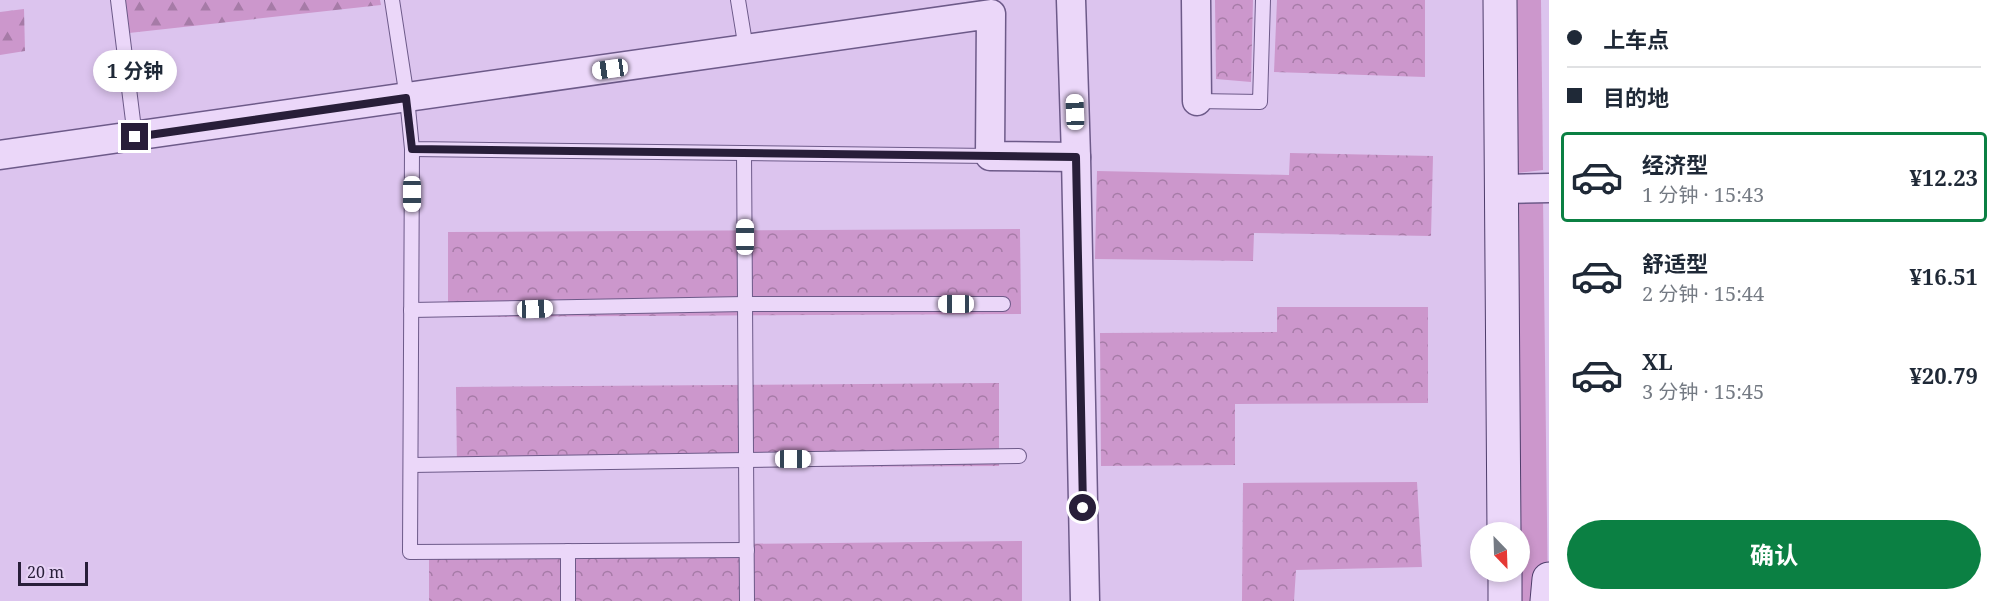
<!DOCTYPE html>
<html lang="zh">
<meta charset="utf-8">
<style>
body{margin:0;font-family:"Noto Serif","Noto Sans SC",serif;background:#f2f2f3;color:#1f2937;height:100vh;display:flex;flex-direction:column;font-size:22px;white-space:nowrap}
*{box-sizing:border-box;margin:0}
p{font-size:20px;color:#747a83}
.icon{flex:none;width:33px;height:33px;fill:none;stroke:currentColor;stroke-width:2;stroke-linecap:round;stroke-linejoin:round}
.map{position:relative;flex:1;overflow:hidden}
.details{display:flex;flex-direction:column;background:#fff;width:450px}
.details>*{flex:none}
.top-card{display:grid;align-content:center;height:132px;padding:0 18px;background:#fff}
.needle{width:39px;rotate:157deg}
.fabs{position:absolute;left:1470px;top:522px;display:grid;gap:12px}
.fabs a{display:grid;place-items:center;width:60px;height:60px;border-radius:50%;background:#fff;box-shadow:0 3px 9px #0003;font-size:30px}
.scale{position:absolute;left:18px;bottom:15px;width:70px;box-sizing:border-box;padding-left:6px;border:3px solid #281e39;border-top:0;font-size:16px;line-height:21px;white-space:nowrap;color:#281e39;-webkit-text-stroke:4px #e7d3f6;paint-order:stroke}
.end{position:absolute;width:27px;height:27px;margin:-14px;border:8px solid #281e39;background:#fff;box-shadow:0 0 0 3px #fff}
.from{border-radius:50%}
.bubble{position:absolute;height:42px;border-radius:21px;background:#fff;box-shadow:0 3px 9px #0003;font-size:20px;font-weight:700;line-height:42px;text-align:center}
.car{position:absolute;width:18px;height:36px;margin:-18px -9px;border-radius:8px;box-shadow:0 0 4px 2px #0007;background:linear-gradient(#fff 24%,#345 0 40%,#fff 0 76%,#345 0 86%,#fff 0)}
.top-card b{display:flex;align-items:center;gap:21px;height:57px;font-size:22px}
.top-card b+b{border-top:2px solid #e0e1e3}
.top-card i{width:15px;height:15px;background:#1f2937}
ul{padding:0;list-style:none}
li{display:flex;align-items:center;gap:18px;height:90px;margin:0 12px 9px;padding:0 6px;border:3px solid transparent;border-radius:6px}
li div{flex:1}
li b{display:block;font-size:22px}
li em{font-style:normal;font-weight:700}
li.active{border-color:#0b8043}
li>.icon{width:54px;height:54px;stroke-width:1.5}
.primary-button{display:flex;gap:12px;margin-top:auto;padding:12px 18px}
.primary-button a{flex:1;height:69px;border-radius:36px;background:#0b8043;color:#fff;font-size:24px;font-weight:700;line-height:69px;text-align:center}
main{display:flex;flex:1;min-height:0}
.map>svg:first-child{display:block}
</style>
<main>
<div class="map">
<svg width="1549" height="601" viewBox="0 0 1549 601">
<defs>
<pattern id="forest-firs" width="22" height="20" patternUnits="userSpaceOnUse" patternTransform="scale(1.5)"><rect width="22" height="20" fill="#cc97cc"/><path d="M5 1l3.5 6h-7zM16 11l3.5 6h-7z" fill="#a67ba7"/></pattern>
<pattern id="park-crowns" width="20" height="18" patternUnits="userSpaceOnUse" patternTransform="scale(1.5)"><rect width="20" height="18" fill="#cc97cc"/><path d="M2 6a3 3 0 1 1 6 0M12 15a3 3 0 1 1 6 0" fill="none" stroke="#a67ba7"/></pattern>
</defs>
<rect width="100%" height="100%" fill="#dcc4ee"/>
<!-- grass -->
<g fill="#cc97cc">
<polygon points="1513,0 1541,0 1543,170 1517,173"/>
<polygon points="1512,198 1543,198 1548,601 1517,601 1520,532"/>
</g>
<!-- forest -->
<g fill="url(#forest-firs)">
<polygon points="125,0 380,0 381,5 129,33"/>
<polygon points="24,9 25,51 0,55 0,12"/>
</g>
<!-- park -->
<g fill="url(#park-crowns)">
<polygon points="1215,0 1253,0 1251,82 1216,79"/>
<polygon points="1277,0 1425,0 1425,77 1274,72"/>
<polygon points="1290,153 1433,156 1431,236 1254,233 1253,261 1095,259 1097,171 1289,175"/>
<polygon points="1020,229 1021,314 448,317 448,232"/>
<polygon points="1277,307 1428,307 1428,403 1235,404 1235,465 1101,466 1100,333 1277,332"/>
<polygon points="999,383 999,466 457,469 456,387"/>
<polygon points="1417,482 1422,567 1296,570 1294,601 1242,601 1243,483"/>
<polygon points="1022,541 1022,601 429,601 429,547"/>
</g>
<g fill="none" stroke-linecap="round" stroke-linejoin="round">
<defs>
<g id="lane">
<polyline points="118,0 135,137"/>
<polyline points="392,0 407,98 412,149 990,156"/>
<polyline points="738,0 746,49"/>
<polyline points="1197,101 1260,102 1263,0"/>
<polyline points="412,149 410,552 747,550"/>
<polyline points="744,153 747,601"/>
<polyline points="411,310 745,304 1003,304"/>
<polyline points="411,465 1019,456"/>
<polyline points="568,551 568,601"/>
</g>
<g id="street">
<polyline points="1071,0 1076,157 1085,601"/>
<polyline points="1196,0 1197,101"/>
<polyline points="0,155 991,14 990,156 1076,157"/>
<polyline points="1502,189 1549,188"/>
</g>
<g id="secondary">
<polyline points="1500,0 1504,532"/>
<polyline points="1505,572 1505,601"/>
<polyline points="1547,601 1549,579"/>
</g>
</defs>
<!-- lane casing -->
<use href="#lane" stroke="#6d5a89" stroke-width="16"/>
<!-- street casing -->
<use href="#street" stroke="#6d5a89" stroke-width="31"/>
<!-- secondary casing -->
<use href="#secondary" stroke="#4e3d6b" stroke-width="35"/>
<!-- lane -->
<use href="#lane" stroke="#ebd7f9" stroke-width="14"/>
<!-- street -->
<use href="#street" stroke="#ebd7f9" stroke-width="28"/>
<!-- secondary -->
<use href="#secondary" stroke="#ebd7f9" stroke-width="33"/>
</g>
<g fill="none" stroke-linecap="round" stroke-linejoin="round">
<!-- route -->
<polyline stroke="#281e39" stroke-width="8" points="135,137 406,98 412,149 1076,157 1083,508"/>
</g>
</svg>
<div class="fabs">
<a><svg class="needle" viewBox="-14 -14 28 28"><path d="M0-13l5 13h-10z" fill="#e53935"/><path d="M0 13l5-13h-10z" fill="#747a83"/></svg></a>
</div>
<div class="scale">20 m</div>
<i class="end from" style="left:1083px;top:508px"></i>
<i class="end" style="left:135px;top:137px"></i>
<div class="bubble" style="left:93px;top:50px;width:84px">1 分钟</div>
<i class="car" style="left:610px;top:69px;rotate:262deg"></i>
<i class="car" style="left:1075px;top:112px;rotate:358deg"></i>
<i class="car" style="left:412px;top:194px;rotate:180deg"></i>
<i class="car" style="left:745px;top:237px;rotate:0deg"></i>
<i class="car" style="left:956px;top:304px;rotate:270deg"></i>
<i class="car" style="left:535px;top:309px;rotate:88deg"></i>
<i class="car" style="left:793px;top:459px;rotate:90deg"></i>
</div>
<section class="details">
<div class="top-card">
<b><i class="from"></i>上车点</b>
<b><i></i>目的地</b>
</div>
<ul>
<li class="active"><svg class="icon" aria-label="car" viewBox="0 0 24 24"><path d="M5 17H2v-5l4-1 3-4h7l3 4 3 1v5h-3M9 17h6M6 11h13"/><circle cx="7" cy="17" r="2"/><circle cx="17" cy="17" r="2"/></svg><div><b>经济型</b><p>1 分钟 · 15:43</p></div><em>¥12.23</em></li>
<li><svg class="icon" aria-label="car" viewBox="0 0 24 24"><path d="M5 17H2v-5l4-1 3-4h7l3 4 3 1v5h-3M9 17h6M6 11h13"/><circle cx="7" cy="17" r="2"/><circle cx="17" cy="17" r="2"/></svg><div><b>舒适型</b><p>2 分钟 · 15:44</p></div><em>¥16.51</em></li>
<li><svg class="icon" aria-label="car" viewBox="0 0 24 24"><path d="M5 17H2v-5l4-1 3-4h7l3 4 3 1v5h-3M9 17h6M6 11h13"/><circle cx="7" cy="17" r="2"/><circle cx="17" cy="17" r="2"/></svg><div><b>XL</b><p>3 分钟 · 15:45</p></div><em>¥20.79</em></li>
</ul>
<div class="primary-button"><a>确认</a></div>
</section>
</main>
